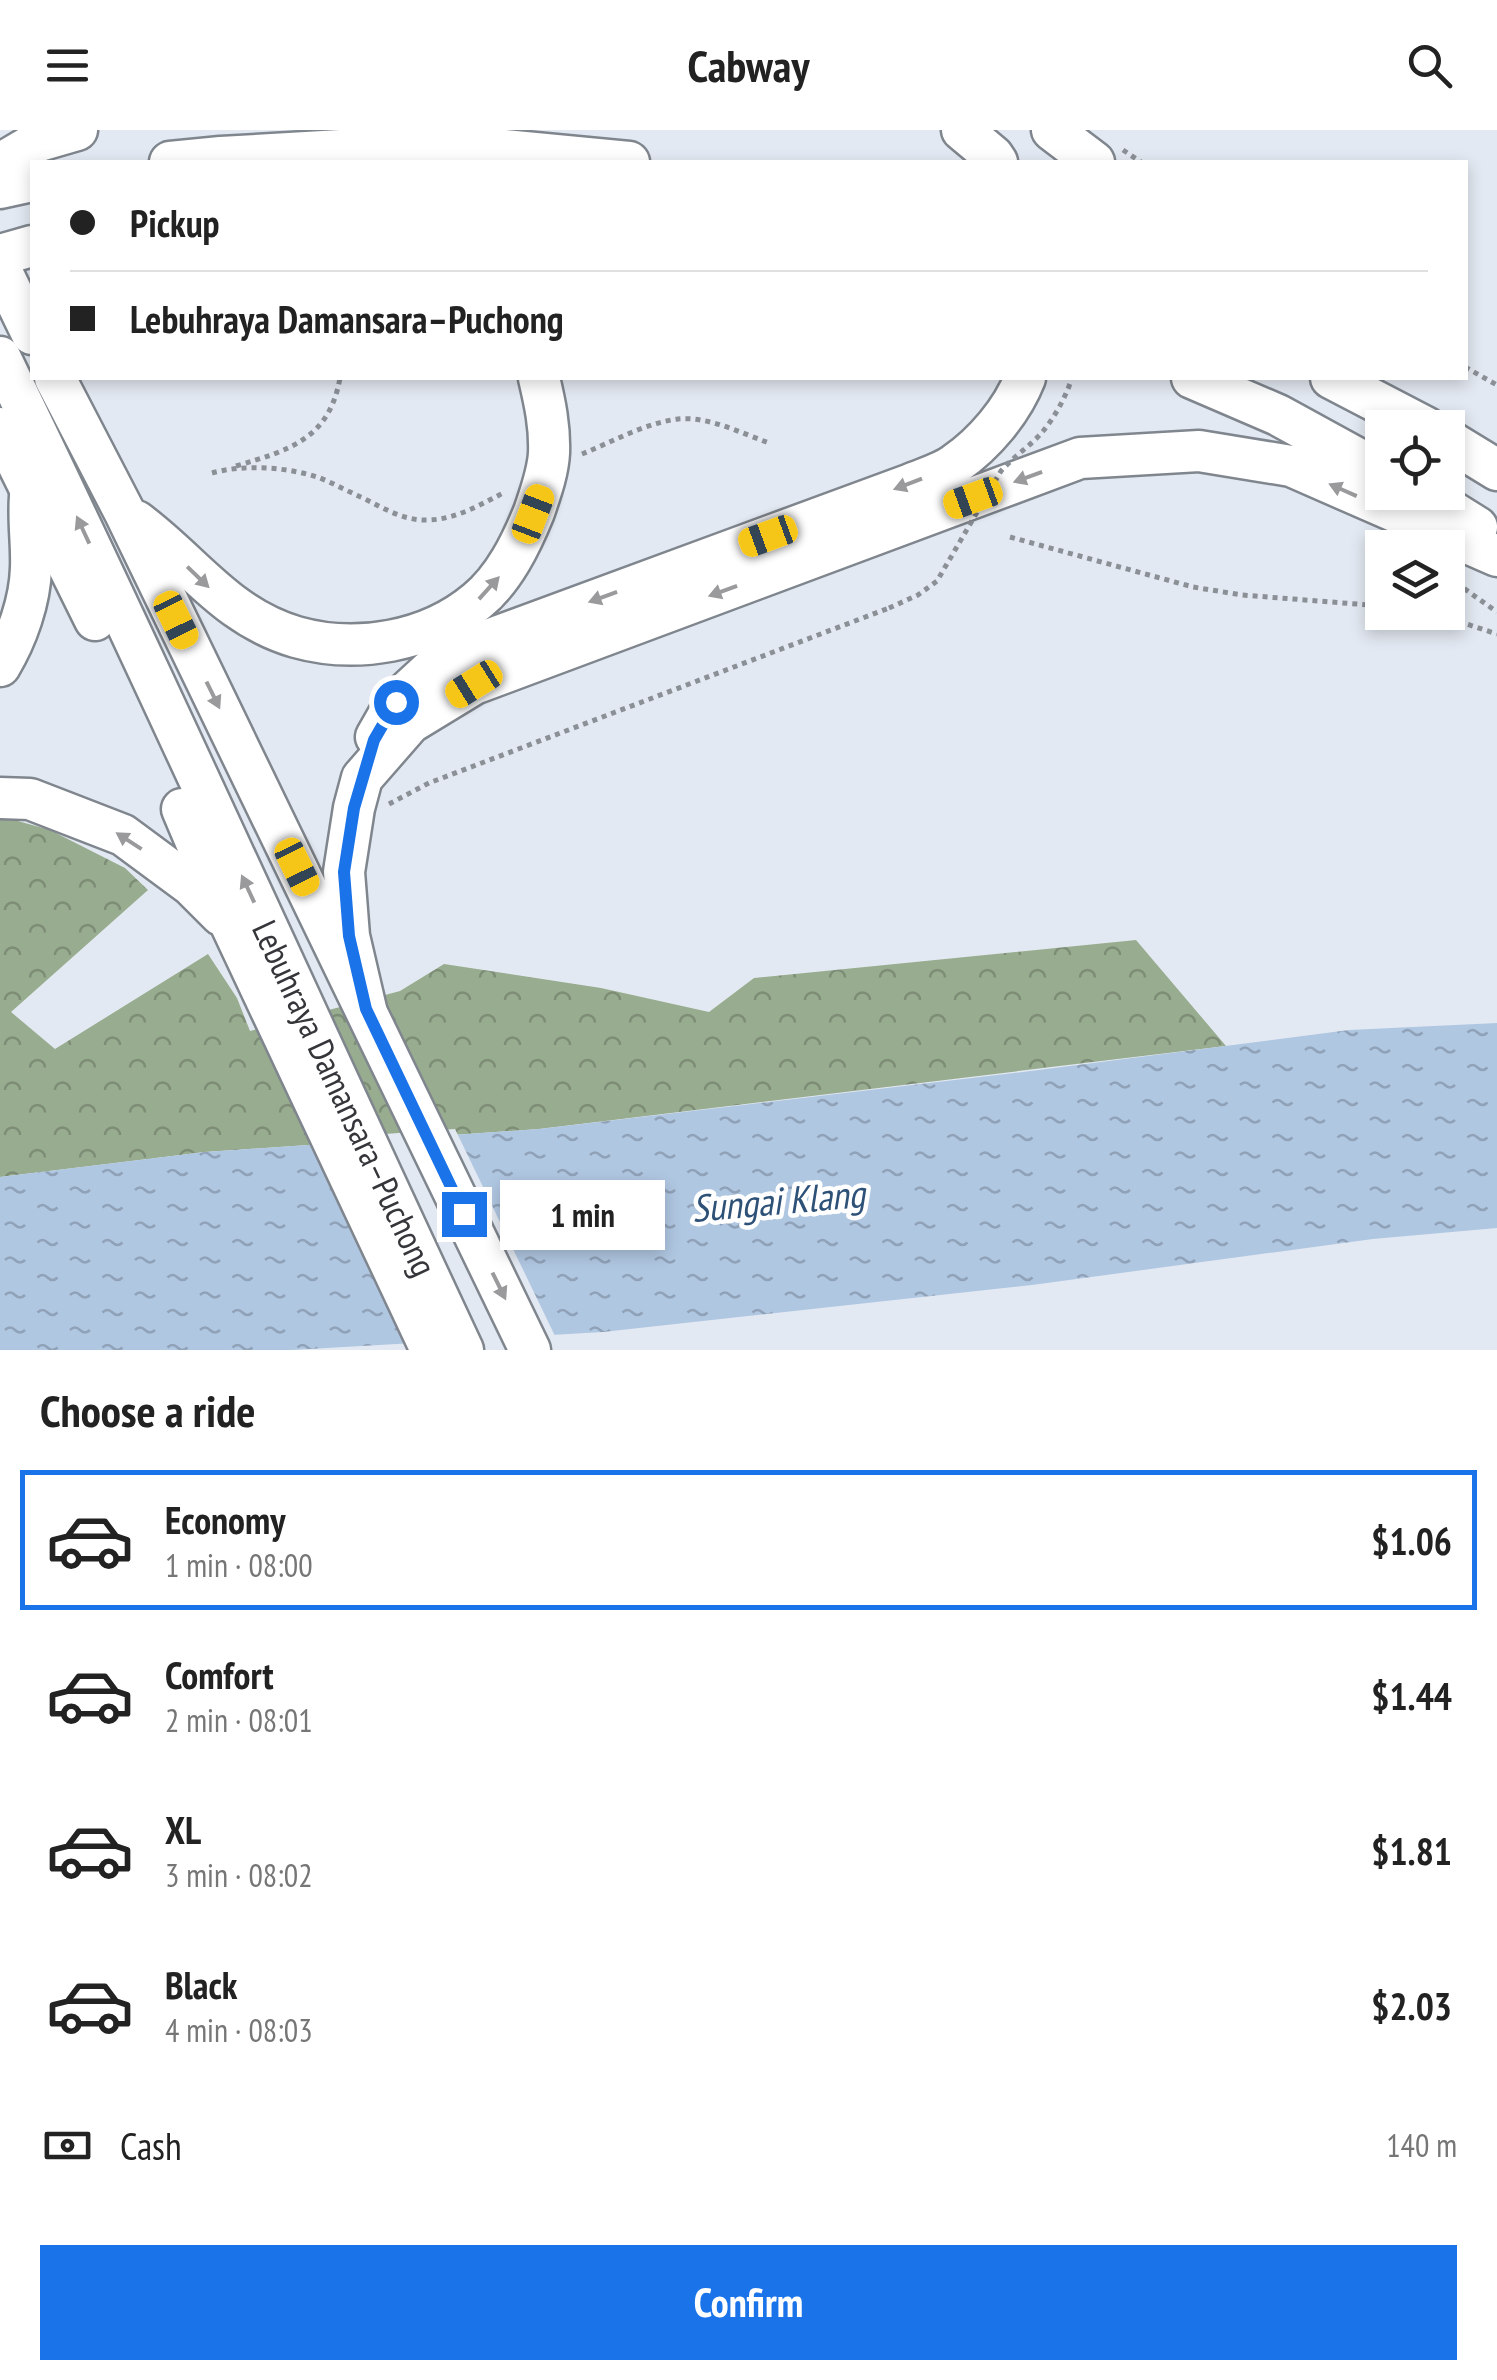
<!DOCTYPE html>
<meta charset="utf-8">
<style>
body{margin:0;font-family:"PT Sans Narrow",sans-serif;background:#f2f2f2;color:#222;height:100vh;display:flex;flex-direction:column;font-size:38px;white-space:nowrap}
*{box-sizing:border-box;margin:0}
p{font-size:32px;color:#767676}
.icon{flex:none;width:55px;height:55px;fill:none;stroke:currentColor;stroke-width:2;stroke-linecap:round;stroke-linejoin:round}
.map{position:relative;height:1220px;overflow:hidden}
.side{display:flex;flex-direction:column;background:#fff;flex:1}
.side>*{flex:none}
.guide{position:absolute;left:30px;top:30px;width:1438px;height:220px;border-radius:0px;box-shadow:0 5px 15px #0003;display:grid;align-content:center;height:220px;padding:0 40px;background:#fff}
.fabs{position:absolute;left:1365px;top:280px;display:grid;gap:20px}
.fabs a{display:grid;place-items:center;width:100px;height:100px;border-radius:0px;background:#fff;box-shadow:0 5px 15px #0003;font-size:50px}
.end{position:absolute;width:45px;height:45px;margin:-22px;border:12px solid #1a73e8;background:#fff;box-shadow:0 0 0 5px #fff}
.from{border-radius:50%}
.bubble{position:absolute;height:70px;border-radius:0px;background:#fff;box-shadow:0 5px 15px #0003;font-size:32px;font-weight:700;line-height:70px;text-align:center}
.car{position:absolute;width:30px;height:60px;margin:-30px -15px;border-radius:12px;box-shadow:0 0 8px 2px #0007;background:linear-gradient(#f5c518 24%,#345 0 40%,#f5c518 0 76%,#345 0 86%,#f5c518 0)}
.guide b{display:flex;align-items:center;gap:35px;height:95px;font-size:38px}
.guide b+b{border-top:2px solid #e0e0e0}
.guide i{width:25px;height:25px;background:#222}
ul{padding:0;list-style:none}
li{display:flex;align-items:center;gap:30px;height:140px;margin:0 20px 15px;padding:0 20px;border:5px solid transparent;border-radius:0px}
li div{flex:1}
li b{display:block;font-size:38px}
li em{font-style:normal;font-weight:700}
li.on{border-color:#1a73e8}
li>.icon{width:90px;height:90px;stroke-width:1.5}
h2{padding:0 40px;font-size:45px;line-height:120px}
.pay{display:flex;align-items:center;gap:25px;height:110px;padding:0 40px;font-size:38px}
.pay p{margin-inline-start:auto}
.action{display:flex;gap:20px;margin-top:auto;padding:20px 40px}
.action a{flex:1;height:115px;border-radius:0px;background:#1a73e8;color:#fff;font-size:40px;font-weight:700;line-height:115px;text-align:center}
header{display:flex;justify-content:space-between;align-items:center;height:130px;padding:0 40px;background:#fff;font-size:45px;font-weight:700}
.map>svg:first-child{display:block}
</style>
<header><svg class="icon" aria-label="menu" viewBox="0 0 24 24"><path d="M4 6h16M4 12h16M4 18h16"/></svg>Cabway<svg class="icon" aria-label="search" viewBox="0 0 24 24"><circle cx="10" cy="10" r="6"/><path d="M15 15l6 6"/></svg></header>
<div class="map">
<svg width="1497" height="1220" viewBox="0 0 1497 1220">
<defs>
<pattern id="forest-crowns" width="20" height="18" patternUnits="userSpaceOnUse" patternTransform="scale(2.5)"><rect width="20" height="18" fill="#98ac8f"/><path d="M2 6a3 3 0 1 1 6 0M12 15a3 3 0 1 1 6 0" fill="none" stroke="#7d8d76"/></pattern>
<pattern id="water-ripples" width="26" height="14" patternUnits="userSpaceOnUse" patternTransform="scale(2.5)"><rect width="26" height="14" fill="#b0c7e2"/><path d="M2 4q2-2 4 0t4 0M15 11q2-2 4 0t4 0" fill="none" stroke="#90a2b8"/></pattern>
</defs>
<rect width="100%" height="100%" fill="#e3e9f2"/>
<!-- forest -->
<polygon fill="url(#forest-crowns)" points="0,686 50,700 125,738 148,760 11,882 55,919 208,824 237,868 250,901 400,861 444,834 601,858 709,882 754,848 1136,810 1226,916 539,999 205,1022 0,1047"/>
<!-- water -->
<polygon fill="url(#water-ripples)" points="1497,893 1497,1098 1373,1109 1032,1155 603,1202 292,1220 0,1220 0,1047 205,1022 539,999 1023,942 1349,900"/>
<!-- pier -->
<polygon fill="#e3e9f2" points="455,999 557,1210 415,1218 314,1009"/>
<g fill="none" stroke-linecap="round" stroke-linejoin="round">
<defs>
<g id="highway">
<polyline points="962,0 993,26 997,32"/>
<polyline points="1052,0 1094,32"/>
<polyline points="170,32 221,27 443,14 629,32"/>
<polyline points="0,34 39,11 77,0"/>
<polyline points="0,58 32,51"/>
<polyline points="0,125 32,116"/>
<polyline points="0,138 32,204"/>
<path d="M0 227C159 556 308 889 463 1220"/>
<polyline points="55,248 125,383 530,1220"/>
<polyline points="1192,248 1278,285 1382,342"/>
<polyline points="1331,248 1427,298"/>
<polyline points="0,298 95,490"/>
<polyline points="1448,310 1497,340"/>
<polyline points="1421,362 1477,397"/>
<path d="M136 391C192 432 225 486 296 507 356 524 428 512 477 471 504 449 521 414 534 382 540 364 548 343 549 323 550 297 545 273 539 248"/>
<path d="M0 536C17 508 30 471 31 438 32 414 28 392 30 366"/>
<path d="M376 607 396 572 447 525 911 354C925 348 943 343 955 334 985 313 1012 281 1025 248"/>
<polyline points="0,668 30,669 123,705 192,756 221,785"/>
<polyline points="182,679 231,795 431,1220"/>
<polyline points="366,879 349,806 344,742 354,678 362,648 410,593 474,554 1080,328 1199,321 1291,336 1497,426"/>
</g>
</defs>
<!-- highway casing -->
<use href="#highway" stroke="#80868e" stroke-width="45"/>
<!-- path -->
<g stroke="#8b8f96" stroke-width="5" stroke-dasharray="5 5" stroke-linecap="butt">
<polyline points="1123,20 1141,32"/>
<polyline points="1465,237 1497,255"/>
<path d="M582 324C612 312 645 293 678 289 708 286 741 303 769 313"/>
<path d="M236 336C290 320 329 309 340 248"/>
<path d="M212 343C244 334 288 337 320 348 335 354 349 362 363 368 385 379 404 391 429 390 456 389 480 375 503 363"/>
<polyline points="1010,407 1193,457 1242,465 1382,476"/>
<polyline points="1448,447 1497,482"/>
<polyline points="1430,482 1497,504"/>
<polyline points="389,674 429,653 889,478"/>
</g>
<!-- highway -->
<use href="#highway" stroke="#fff" stroke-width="40"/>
<!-- path-bridge -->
<path stroke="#8b8f96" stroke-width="5" stroke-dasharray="5 5" stroke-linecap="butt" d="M889 478 918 465 937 451 1001 341C1014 326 1032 315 1044 300 1056 285 1066 266 1072 248"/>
</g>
<!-- one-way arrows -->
<defs><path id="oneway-solid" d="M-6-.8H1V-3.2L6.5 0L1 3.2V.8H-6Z" transform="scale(2.5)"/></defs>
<g fill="#9a9a9c">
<use href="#oneway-solid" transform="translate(1028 347) rotate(160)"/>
<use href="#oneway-solid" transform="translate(908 354) rotate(159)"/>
<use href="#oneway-solid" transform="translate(1343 360) rotate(-156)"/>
<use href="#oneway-solid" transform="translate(83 400) rotate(-115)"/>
<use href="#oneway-solid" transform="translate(198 447) rotate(44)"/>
<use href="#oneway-solid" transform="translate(489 458) rotate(-48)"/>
<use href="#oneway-solid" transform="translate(723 461) rotate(160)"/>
<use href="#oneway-solid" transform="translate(603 467) rotate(160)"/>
<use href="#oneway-solid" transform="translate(213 565) rotate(64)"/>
<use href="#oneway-solid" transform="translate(129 711) rotate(-147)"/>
<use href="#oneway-solid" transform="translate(248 759) rotate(-115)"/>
<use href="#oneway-solid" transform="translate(499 1156) rotate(64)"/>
</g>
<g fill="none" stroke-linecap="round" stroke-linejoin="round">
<!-- route -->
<polyline stroke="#1a73e8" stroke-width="12" points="396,572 374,610 354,678 344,742 349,806 366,879 464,1084"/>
</g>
<g text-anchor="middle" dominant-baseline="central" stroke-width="9" stroke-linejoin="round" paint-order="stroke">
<!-- street labels -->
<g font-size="35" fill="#34363a" stroke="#fff">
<text transform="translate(345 968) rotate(65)">Lebuhraya Damansara–Puchong</text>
</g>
<!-- water labels -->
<g font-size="38" font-style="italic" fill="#2e5178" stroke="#fff">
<text transform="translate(778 1070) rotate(-5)">Sungai Klang</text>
</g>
</g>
</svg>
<div class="fabs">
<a><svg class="icon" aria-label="locate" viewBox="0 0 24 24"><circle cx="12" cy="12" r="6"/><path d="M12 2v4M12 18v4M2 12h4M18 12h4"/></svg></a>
<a><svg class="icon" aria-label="layers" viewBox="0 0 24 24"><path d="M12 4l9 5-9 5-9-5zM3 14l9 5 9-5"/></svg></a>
</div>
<i class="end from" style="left:396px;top:572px"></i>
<i class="end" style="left:464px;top:1084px"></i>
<div class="bubble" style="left:500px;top:1050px;width:165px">1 min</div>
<i class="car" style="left:973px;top:368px;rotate:250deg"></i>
<i class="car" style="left:533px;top:384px;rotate:21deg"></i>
<i class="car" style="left:768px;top:406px;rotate:250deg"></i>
<i class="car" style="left:176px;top:490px;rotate:154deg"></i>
<i class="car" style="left:474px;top:554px;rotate:238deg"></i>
<i class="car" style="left:297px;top:737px;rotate:154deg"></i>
<div class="guide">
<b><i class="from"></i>Pickup</b>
<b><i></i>Lebuhraya Damansara–Puchong</b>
</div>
</div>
<section class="side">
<h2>Choose a ride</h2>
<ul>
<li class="on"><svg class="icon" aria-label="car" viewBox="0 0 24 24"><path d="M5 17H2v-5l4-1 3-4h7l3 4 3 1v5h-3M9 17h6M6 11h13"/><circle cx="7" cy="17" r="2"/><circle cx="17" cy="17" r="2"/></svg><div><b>Economy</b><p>1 min · 08:00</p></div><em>$1.06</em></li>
<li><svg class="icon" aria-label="car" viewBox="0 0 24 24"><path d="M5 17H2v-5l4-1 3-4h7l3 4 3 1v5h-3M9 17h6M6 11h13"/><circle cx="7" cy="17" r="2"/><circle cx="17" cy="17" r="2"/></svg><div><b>Comfort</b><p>2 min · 08:01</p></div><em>$1.44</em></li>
<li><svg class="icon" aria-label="car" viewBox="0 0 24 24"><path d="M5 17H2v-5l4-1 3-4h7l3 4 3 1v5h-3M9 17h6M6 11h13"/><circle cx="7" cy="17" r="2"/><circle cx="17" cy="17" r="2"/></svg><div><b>XL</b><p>3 min · 08:02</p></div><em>$1.81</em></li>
<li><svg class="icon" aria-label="car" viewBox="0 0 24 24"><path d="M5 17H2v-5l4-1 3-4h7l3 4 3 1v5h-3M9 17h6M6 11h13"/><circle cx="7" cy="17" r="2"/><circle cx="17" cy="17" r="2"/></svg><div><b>Black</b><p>4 min · 08:03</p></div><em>$2.03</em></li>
</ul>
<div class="pay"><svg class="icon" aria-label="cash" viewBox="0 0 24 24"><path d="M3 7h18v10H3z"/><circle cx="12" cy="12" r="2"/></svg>Cash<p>140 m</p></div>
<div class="action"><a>Confirm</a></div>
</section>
